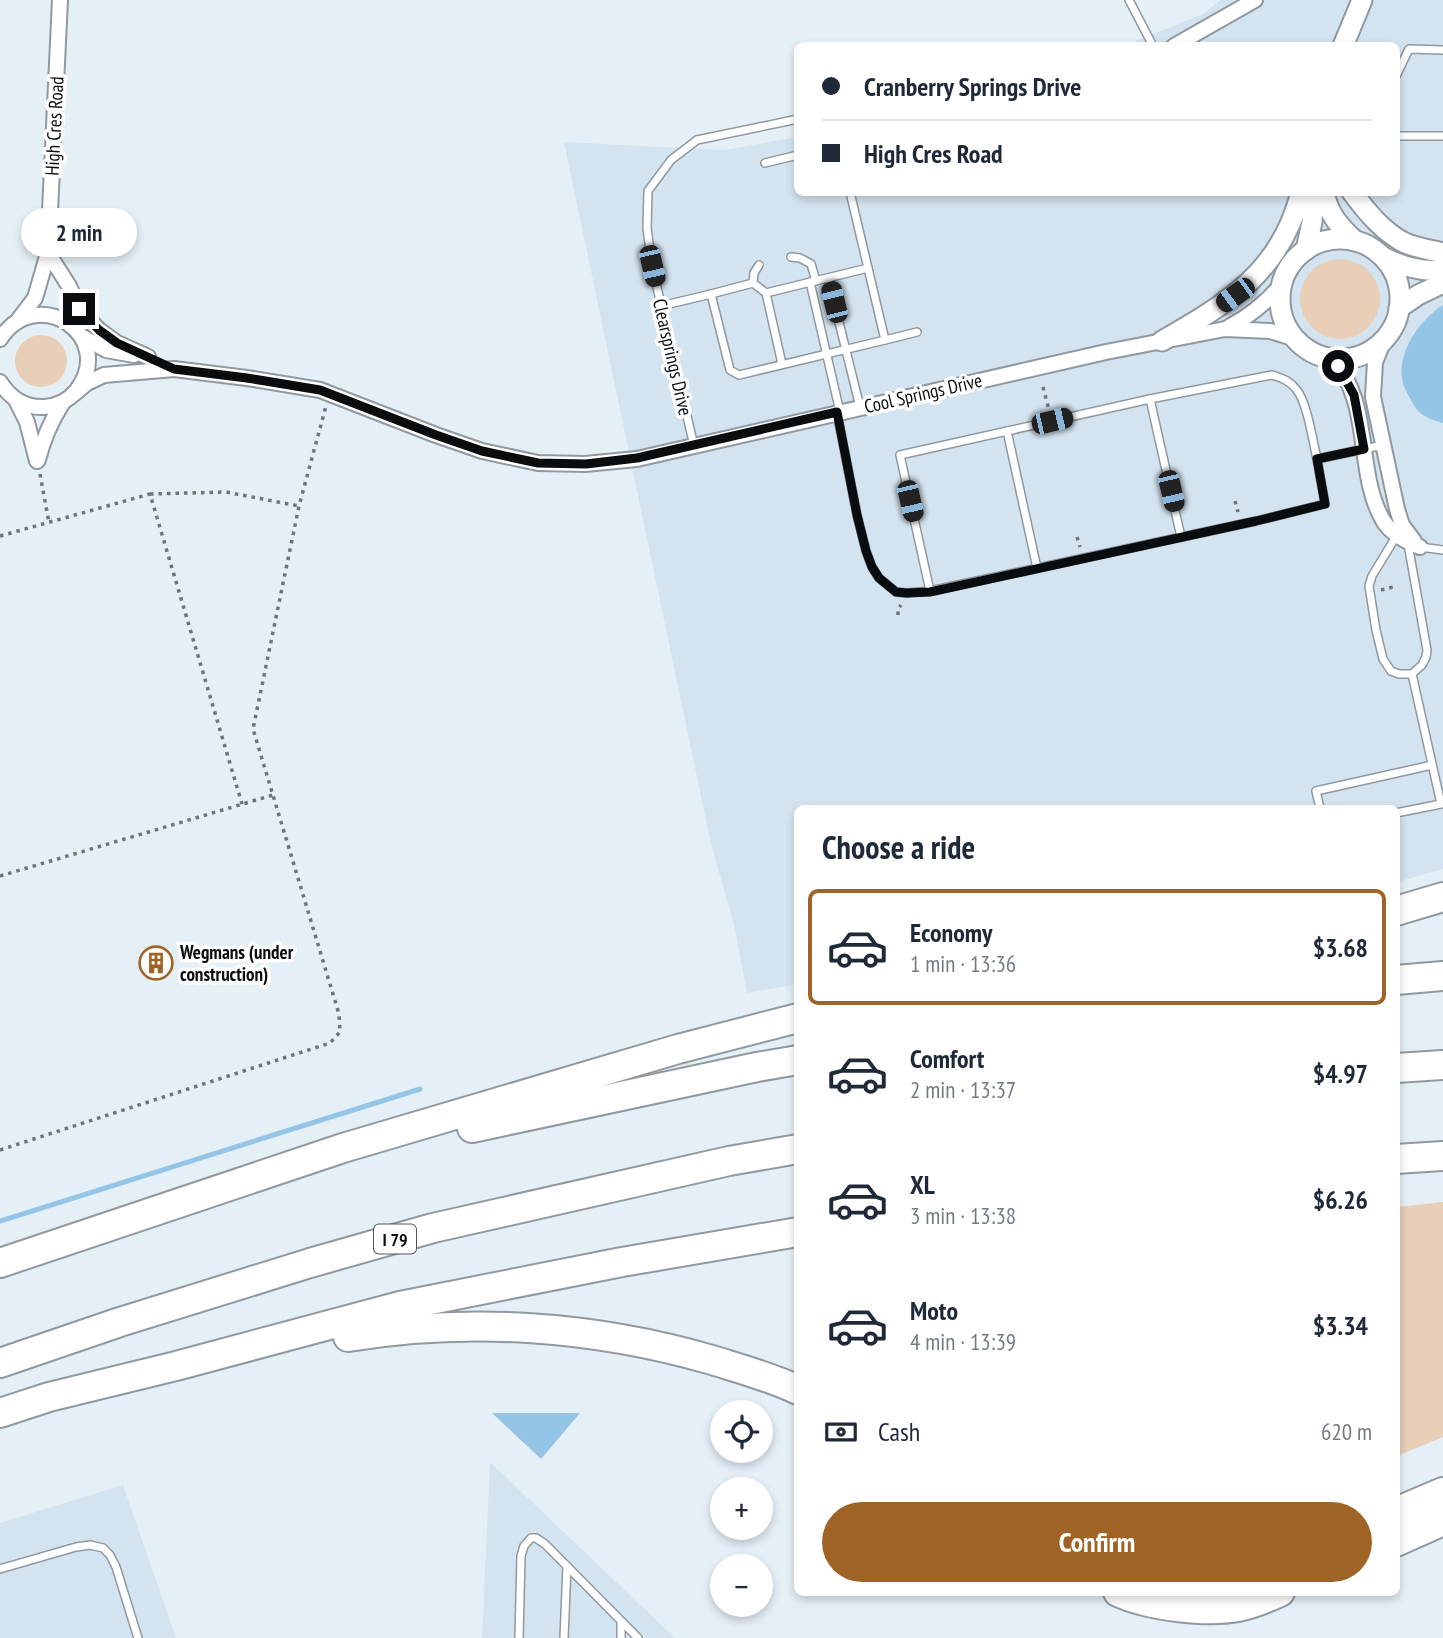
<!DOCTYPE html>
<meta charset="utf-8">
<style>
body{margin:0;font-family:"PT Sans Narrow",sans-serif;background:#f6f6f7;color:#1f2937;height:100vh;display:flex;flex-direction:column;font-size:26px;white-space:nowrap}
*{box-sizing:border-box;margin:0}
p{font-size:23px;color:#747a83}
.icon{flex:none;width:38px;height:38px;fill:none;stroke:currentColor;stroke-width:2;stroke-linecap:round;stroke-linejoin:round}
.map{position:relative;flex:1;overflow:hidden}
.drawer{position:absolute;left:794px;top:805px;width:606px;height:791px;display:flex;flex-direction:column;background:#fff;border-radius:10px;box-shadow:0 4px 10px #0003}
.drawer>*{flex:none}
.guide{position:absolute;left:794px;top:42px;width:606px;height:154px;border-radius:10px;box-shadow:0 4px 10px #0003;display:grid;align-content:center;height:154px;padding:0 28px;background:#fff}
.buttons{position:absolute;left:710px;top:1400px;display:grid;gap:14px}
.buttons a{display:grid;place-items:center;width:63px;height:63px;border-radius:50%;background:#fff;box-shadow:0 4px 10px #0003;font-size:35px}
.end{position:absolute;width:32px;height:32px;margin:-16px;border:9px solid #090d0f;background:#fff;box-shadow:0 0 0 4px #fff}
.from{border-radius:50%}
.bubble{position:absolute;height:49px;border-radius:24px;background:#fff;box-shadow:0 4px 10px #0003;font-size:23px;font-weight:700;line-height:49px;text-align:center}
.car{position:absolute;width:21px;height:42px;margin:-21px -10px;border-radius:9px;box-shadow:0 0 5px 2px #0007;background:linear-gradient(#222 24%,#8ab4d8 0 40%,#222 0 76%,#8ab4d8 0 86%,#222 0)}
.guide b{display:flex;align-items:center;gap:24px;height:66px;font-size:26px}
.guide b+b{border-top:2px solid #e0e1e3}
.guide i{width:18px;height:18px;background:#1f2937}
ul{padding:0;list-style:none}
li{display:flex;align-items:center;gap:21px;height:116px;margin:0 14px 10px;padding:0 14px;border:4px solid transparent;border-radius:10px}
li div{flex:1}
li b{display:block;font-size:26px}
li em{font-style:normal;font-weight:700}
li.current{border-color:#a06326}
li>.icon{width:63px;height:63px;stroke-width:1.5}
h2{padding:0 28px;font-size:32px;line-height:84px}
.pay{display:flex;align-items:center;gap:18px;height:77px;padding:0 28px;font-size:26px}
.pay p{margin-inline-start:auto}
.cta{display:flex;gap:14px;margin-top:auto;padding:14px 28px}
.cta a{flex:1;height:80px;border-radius:42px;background:#a06326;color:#fff;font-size:28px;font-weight:700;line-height:80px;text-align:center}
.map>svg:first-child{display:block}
</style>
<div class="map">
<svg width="1443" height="1638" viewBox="0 0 1443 1638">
<rect width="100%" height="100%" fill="#e5eff6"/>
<!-- built -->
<g fill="#d3e4f0">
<polygon points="1220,0 1443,0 1443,869 1397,882 1396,808 798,808 798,984 747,993 735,928 711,844 564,142 723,150 798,137 798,192 1396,192 1396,46 1126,45 1203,14"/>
<polygon points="490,1462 675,1638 482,1638"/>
<polygon points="123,1485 176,1638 0,1638 0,1523"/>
</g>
<!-- green -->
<g fill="#e9ceb8">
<circle cx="1340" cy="299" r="40"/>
<circle cx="41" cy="361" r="26"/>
<polygon points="1443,1202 1443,1437 1397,1456 1397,1207"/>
</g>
<!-- water -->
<g fill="#95c5e6">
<path d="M1443 305V423C1427 419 1417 414 1410 398 1406 392 1403 385 1402 378 1398 350 1421 319 1443 305Z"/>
<polygon points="492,1413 580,1413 541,1459"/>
</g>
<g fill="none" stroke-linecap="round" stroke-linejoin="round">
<!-- stream -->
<polyline stroke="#95c5e6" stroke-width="5" points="0,1221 420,1089"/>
<defs>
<g id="service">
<polyline points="1129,0 1153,46"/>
<polyline points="1396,76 1409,49 1443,50"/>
<polyline points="1396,136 1443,136"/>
<polyline points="765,163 798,155"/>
<polyline points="791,257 800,258 811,264 816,281"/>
<polyline points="828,278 860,407"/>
<polyline points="810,282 840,412"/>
<polyline points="753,283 754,273 759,265"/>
<polyline points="766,293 782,364"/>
<polyline points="711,294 753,283 766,293 868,268"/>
<polyline points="661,306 711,294 730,370 739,375 885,340 850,192"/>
<polyline points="885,340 917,332"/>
<polyline points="1150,399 1181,537"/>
<polyline points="837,413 857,515 866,551 872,567 879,578 896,592 907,593 930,591 1256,521 1325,504 1317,459"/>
<polyline points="1007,431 1037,568"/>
<polyline points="694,446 652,266 647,228 648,191 671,160 697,140 798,119"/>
<polyline points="1397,535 1372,576 1369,586 1376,630 1383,659 1391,671 1399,674 1412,674 1422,665 1426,657 1427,650 1408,544"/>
<polyline points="1420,547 1443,550"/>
<path d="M930 591 900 455 1150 399 1272 375C1282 378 1290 381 1296 389 1307 401 1313 442 1317 459L1383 445"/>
<polyline points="1320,808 1316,791 1432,765"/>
<polyline points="1396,813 1441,804 1412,674"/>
<polyline points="0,1569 76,1547 90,1545 103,1548 110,1555 116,1567 138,1638"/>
<polyline points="519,1638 521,1556 524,1546 531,1538 536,1538 545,1544 638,1638"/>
<polyline points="564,1638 567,1566"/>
<polyline points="621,1638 621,1622"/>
</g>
<g id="minor">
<polyline points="1174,46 1255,0"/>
<polyline points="48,253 69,286 79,309 99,330 117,343 148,357"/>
<polyline points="19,319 35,298 48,253 60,0"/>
<path d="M1229 327C1250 316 1267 302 1282 284"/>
<polyline points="81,336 106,350 134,355"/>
<path d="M0 339C38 282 117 337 77 390 69 400 57 406 44 407 25 408 10 398 0 382"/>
<polyline points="1384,340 1375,362 1373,397 1397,509 1402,525 1414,541"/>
<path d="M1330 358C1374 399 1354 473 1384 522 1392 534 1407 542 1420 547"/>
<polyline points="74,394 87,383 104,375 174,369 247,378 320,390 436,435 482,451 538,463 585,464 637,459 1106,352 1225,329 1270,331 1296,339"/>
<polyline points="16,400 27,422 37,461"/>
<path d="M38 460C43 439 51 421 63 402"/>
</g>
<g id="tertiary">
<polyline points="1343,46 1362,0"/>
<path d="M1324 192C1328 214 1340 227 1355 241"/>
<path d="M1352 192C1366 211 1383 232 1405 243 1417 248 1431 250 1443 253"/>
<circle cx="1340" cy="299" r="60"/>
<polyline points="1306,250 1312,222 1314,192"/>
<path d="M1383 257C1403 267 1421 272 1443 270"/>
<polyline points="1399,308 1418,295 1443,283"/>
<path d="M1162 341C1228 303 1281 272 1301 192"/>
</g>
<g id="motorway">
<polyline points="1396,911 1443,897"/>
<polyline points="1396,980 1443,976"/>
<polyline points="1396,1068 1443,1065"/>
<polyline points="472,1128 757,1067 798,1060"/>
<polyline points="1396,1159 1443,1156"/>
<polyline points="0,1263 343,1148 678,1049 798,1018"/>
<path d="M348 1337C469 1317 595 1326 712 1360 741 1369 771 1377 798 1390"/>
<polyline points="0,1363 120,1322 310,1263 433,1228 729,1161 798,1149"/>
<polyline points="0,1413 49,1397 176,1366 400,1306 622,1262 798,1232"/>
<polyline points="1396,1512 1443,1492"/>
<polyline points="1396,1542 1443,1521"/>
<path d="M1118 1592C1148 1606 1206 1613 1238 1607 1253 1604 1267 1598 1280 1592"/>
</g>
</defs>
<!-- service casing -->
<use href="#service" stroke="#9099a0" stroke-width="10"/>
<!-- minor casing -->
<use href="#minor" stroke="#9099a0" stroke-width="18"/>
<!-- tertiary casing -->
<use href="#tertiary" stroke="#9099a0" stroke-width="23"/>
<!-- motorway casing -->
<use href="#motorway" stroke="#9099a0" stroke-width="32"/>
<!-- path -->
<g stroke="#6e7579" stroke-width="3.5" stroke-dasharray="3.5 5" stroke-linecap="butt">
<polyline points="1043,387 1049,410"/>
<polyline points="40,474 49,523"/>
<polyline points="150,494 226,492 299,506"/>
<polyline points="1235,501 1238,512"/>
<polyline points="0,536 150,494 242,804"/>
<polyline points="1077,537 1080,547"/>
<polyline points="1381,590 1393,587"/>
<polyline points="898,615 898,609 901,605"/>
<polyline points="0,876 273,795"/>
<polyline points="0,1150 330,1043 340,1032 339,1014 253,729 299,506 326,406"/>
</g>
<!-- service -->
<use href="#service" stroke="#fff" stroke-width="7"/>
<!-- minor -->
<use href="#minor" stroke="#fff" stroke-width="14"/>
<!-- tertiary -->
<use href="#tertiary" stroke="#fff" stroke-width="19"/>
<!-- motorway -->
<use href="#motorway" stroke="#fff" stroke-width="28"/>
</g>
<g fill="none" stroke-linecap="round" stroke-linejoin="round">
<!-- route -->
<polyline stroke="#090d0f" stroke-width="9" points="79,309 99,330 117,343 174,369 247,378 320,390 436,435 482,451 538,463 586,464 637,458 837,412 857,515 866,551 872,567 879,578 896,592 907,593 930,592 1256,521 1325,504 1317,459 1364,449 1354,395 1338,366"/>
</g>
<!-- icons -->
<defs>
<symbol id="building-ring" viewBox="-11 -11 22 22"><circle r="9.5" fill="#fff" stroke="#a06326" stroke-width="1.5"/><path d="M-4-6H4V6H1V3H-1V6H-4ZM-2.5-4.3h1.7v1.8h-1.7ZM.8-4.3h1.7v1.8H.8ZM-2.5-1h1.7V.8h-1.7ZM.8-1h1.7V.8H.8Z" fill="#a06326"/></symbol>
</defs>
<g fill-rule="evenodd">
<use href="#building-ring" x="137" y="944" width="38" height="38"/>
</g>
<g text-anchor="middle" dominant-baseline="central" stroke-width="7" stroke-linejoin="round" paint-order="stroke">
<!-- shield labels -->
<rect fill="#fff" stroke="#535657" stroke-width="2" x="374" y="1224.5" width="42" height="29" rx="5"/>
<g font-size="18" font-weight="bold" fill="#090d0f">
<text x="395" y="1239">I 79</text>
</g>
<!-- street labels -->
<g font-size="19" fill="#090d0f" stroke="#fff">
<text transform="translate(54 126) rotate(-87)">High Cres Road</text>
<text transform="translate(673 357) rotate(77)">Clearsprings Drive</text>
<text transform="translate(923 393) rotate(-13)">Cool Springs Drive</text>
</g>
<!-- poi labels -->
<g font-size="19" font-weight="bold" fill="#090d0f" stroke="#fff" text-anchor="start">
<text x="180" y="952">Wegmans (under<tspan x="180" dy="22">construction)</tspan></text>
</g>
</g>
</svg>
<div class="buttons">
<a><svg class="icon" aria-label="locate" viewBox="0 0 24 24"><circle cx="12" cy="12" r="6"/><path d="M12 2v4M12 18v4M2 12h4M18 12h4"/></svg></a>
<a>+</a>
<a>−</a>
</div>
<i class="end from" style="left:1338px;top:366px"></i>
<i class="end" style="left:79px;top:309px"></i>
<div class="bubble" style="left:21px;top:208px;width:116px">2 min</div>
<i class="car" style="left:652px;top:266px;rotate:167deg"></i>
<i class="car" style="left:1235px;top:295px;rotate:234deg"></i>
<i class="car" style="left:834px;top:302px;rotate:346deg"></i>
<i class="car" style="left:1052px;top:421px;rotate:77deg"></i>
<i class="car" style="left:1171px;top:491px;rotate:167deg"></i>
<i class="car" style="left:910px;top:501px;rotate:167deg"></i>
<div class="guide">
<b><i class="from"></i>Cranberry Springs Drive</b>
<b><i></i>High Cres Road</b>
</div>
<section class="drawer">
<h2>Choose a ride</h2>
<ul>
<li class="current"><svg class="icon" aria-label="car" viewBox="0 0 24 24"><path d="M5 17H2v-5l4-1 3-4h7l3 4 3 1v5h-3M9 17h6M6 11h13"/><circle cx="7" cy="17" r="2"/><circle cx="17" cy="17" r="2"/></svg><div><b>Economy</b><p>1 min · 13:36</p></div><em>$3.68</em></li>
<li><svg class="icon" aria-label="car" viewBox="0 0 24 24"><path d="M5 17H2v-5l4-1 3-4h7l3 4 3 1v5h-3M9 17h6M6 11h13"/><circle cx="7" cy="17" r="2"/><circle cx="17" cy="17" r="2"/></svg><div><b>Comfort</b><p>2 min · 13:37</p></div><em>$4.97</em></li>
<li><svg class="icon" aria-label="car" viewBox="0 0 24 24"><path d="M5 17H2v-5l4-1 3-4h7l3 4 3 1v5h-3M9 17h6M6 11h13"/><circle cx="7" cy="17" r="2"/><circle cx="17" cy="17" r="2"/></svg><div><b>XL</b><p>3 min · 13:38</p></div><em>$6.26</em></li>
<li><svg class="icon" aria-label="car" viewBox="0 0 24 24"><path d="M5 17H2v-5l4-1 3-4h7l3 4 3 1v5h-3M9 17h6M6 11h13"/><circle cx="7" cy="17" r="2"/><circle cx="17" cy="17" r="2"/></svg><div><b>Moto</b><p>4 min · 13:39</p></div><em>$3.34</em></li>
</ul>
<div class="pay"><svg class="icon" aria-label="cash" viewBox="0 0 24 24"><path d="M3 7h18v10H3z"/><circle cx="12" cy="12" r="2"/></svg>Cash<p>620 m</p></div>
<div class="cta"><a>Confirm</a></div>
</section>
</div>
